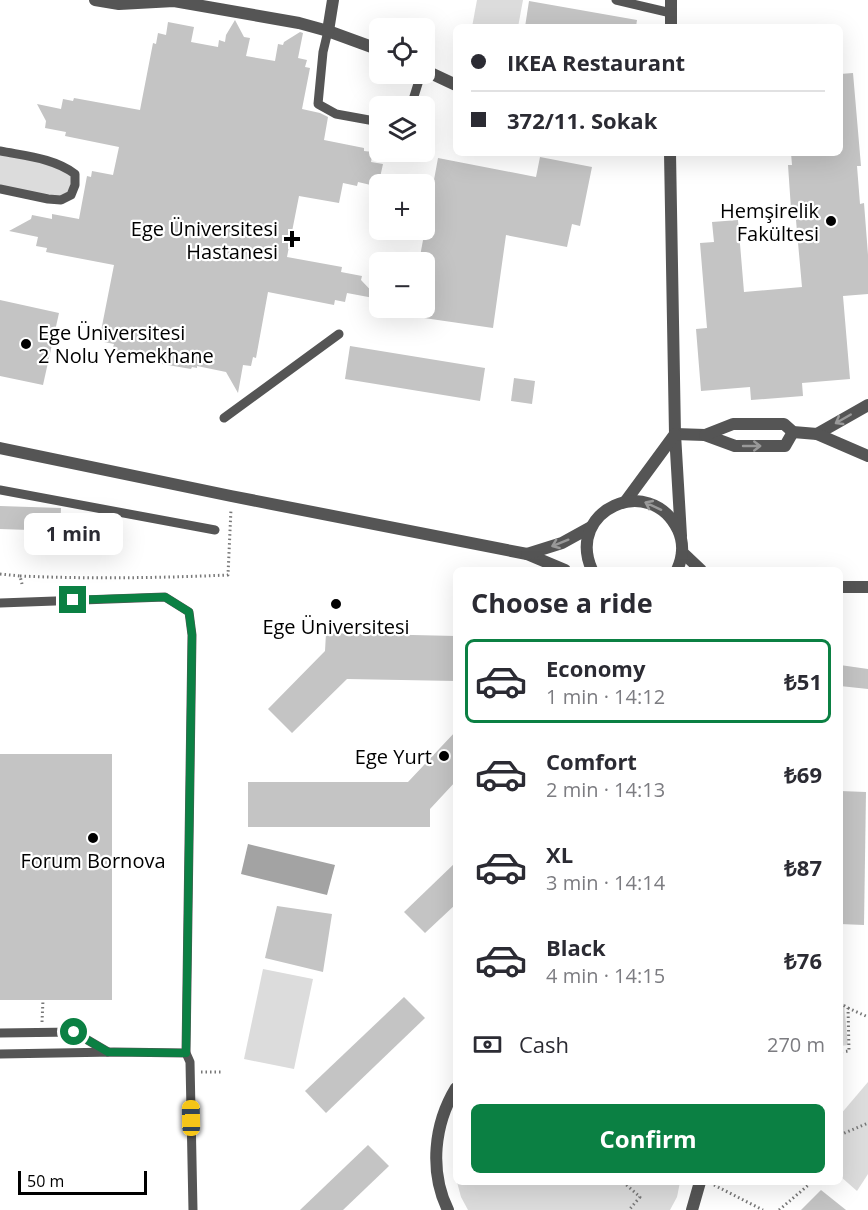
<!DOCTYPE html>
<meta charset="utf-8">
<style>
body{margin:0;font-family:"Open Sans",sans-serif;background:#f7f7f7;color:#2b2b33;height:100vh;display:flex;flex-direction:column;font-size:22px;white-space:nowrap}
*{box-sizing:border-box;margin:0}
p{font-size:20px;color:#7c7c81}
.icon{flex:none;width:33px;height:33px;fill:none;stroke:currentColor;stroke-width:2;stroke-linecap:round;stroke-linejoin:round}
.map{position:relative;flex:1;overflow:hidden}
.panel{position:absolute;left:453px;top:567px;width:390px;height:618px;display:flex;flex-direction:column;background:#fff;border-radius:9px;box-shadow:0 6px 24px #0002}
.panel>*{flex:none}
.banner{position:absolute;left:453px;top:24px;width:390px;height:132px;border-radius:9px;box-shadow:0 6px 24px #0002;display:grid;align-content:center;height:132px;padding:0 18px;background:#fff}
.fabs{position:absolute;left:369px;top:18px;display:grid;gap:12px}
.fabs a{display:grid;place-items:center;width:66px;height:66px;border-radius:9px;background:#fff;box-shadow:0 6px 24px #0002;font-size:30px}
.scale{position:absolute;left:18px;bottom:15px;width:129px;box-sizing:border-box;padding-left:6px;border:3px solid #000;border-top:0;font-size:16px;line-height:21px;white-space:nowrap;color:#000;-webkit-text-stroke:4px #fff;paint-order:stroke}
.end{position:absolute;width:27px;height:27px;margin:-14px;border:8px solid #0b8043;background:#fff;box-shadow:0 0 0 3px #fff}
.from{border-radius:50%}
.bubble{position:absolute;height:42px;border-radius:9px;background:#fff;box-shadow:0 6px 24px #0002;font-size:20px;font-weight:700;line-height:42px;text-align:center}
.car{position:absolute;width:18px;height:36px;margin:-18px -9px;border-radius:8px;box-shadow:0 0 4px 2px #0007;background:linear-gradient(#f5c518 24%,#345 0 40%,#f5c518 0 76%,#345 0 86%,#f5c518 0)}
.banner b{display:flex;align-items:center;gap:21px;height:57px;font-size:22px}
.banner b+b{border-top:2px solid #e1e1e2}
.banner i{width:15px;height:15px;background:#2b2b33}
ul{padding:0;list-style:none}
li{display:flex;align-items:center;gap:18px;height:84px;margin:0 12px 9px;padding:0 6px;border:3px solid transparent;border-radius:9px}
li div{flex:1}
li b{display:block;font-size:22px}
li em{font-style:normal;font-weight:700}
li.on{border-color:#0b8043}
li>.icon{width:54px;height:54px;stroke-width:1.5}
h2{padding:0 18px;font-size:27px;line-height:72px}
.pay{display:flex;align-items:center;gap:15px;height:66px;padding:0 18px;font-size:22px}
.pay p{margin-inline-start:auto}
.primary-button{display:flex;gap:12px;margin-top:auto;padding:12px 18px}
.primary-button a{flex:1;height:69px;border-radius:9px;background:#0b8043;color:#fff;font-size:24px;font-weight:700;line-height:69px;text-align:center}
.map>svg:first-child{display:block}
</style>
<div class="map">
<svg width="868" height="1210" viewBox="0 0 868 1210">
<rect width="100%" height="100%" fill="#fff"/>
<!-- green -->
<g fill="#dcdcdc">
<polygon points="477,0 523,0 518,27 472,27"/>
<polygon points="0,151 67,168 75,185 61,200 0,189"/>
<polygon points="263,969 313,979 294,1069 244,1059"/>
<polygon points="840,1003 844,1004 848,1045 840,1046"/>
<polygon points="868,1082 868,1174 857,1191 840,1176 840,1115"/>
<polygon points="457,1182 680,1182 677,1197 670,1210 468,1210 461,1197"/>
</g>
<!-- water -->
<polygon fill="#a3a3a3" points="248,844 335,865 327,895 241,874"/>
<!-- building -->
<g fill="#c4c4c4">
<polygon points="529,1 637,20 636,27 525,27"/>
<polygon points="235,20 244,37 250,38 246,56 275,61 278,44 283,45 284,42 300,32 303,33 298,58 307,60 305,67 310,68 302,109 320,113 328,117 324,140 364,148 364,151 373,152 371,162 383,164 379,182 376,181 375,186 358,182 357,186 343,183 339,203 299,196 287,257 342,267 341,272 362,276 361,280 379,299 347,293 345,302 335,300 334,305 268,292 256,358 253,357 251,366 243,365 238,393 226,372 197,366 197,368 192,367 191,369 162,364 163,360 112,351 114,344 104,342 105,332 101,331 114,265 46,252 47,248 36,246 38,237 9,231 31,219 32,215 52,219 52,214 79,219 87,176 91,177 92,171 113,175 119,147 65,136 66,132 45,128 46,121 37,104 61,109 63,99 73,101 74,98 140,110 153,43 156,44 158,33 166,35 168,22 194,27 191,42 218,47 219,40 225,42 226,35"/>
<polygon points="853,73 861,166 857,166 860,204 864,203 868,255 868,294 843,296 850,379 802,383 803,396 751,400 750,387 701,391 696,329 707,328 700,243 714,242 712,222 738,220 744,292 802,287 795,209 791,209 788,165 792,165 791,153 840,153 840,74"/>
<polygon points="540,157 592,167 580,226 572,224 567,247 506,235 493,328 424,318 424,262 419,262 438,158 536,177"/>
<polygon points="0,300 59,313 43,385 0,376"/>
<polygon points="350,346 485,368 480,401 345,379"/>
<polygon points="514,378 535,381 532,404 511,401"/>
<polygon points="0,506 61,508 60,531 0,529"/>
<polygon points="326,633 456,636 456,681 347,679 292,733 268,709 325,651"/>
<polygon points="840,665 868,669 868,689 840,686"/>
<polygon points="456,731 456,781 430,809 430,827 248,827 248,782 408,782"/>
<rect x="0" y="754" width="112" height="246"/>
<polygon points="840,791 866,792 864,925 840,924"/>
<polygon points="456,862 456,904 425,933 404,912"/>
<polygon points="277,906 332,914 323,972 265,958"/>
<polygon points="404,997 425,1018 326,1113 305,1091"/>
<polygon points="368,1145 389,1166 343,1210 300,1210"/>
<polygon points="821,1190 846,1210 801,1210"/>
</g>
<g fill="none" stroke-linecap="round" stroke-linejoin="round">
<!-- path -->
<g stroke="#777" stroke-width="3" stroke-dasharray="1.5 3" stroke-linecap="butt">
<polyline points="0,574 20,576 22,584"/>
<path d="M20 576C89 579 158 578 228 575L231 509"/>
<polyline points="840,1003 848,1008 849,1051 840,1052"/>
<polyline points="848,1008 868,1017"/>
<polyline points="42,1022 43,1000"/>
<polyline points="201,1072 221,1072"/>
<polyline points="840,1135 868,1123"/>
<polyline points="623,1182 640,1197 629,1210"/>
<polyline points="714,1185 763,1210"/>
<polyline points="779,1210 812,1182"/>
</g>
<!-- lane -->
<g stroke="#555" stroke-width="9">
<polyline points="616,0 671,13"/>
<polyline points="328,31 323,52 318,104 336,114 380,122"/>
<polyline points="411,106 421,74"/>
<path d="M0 151C25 156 54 158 75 174V185L71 195 61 200 48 199 0 189"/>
<polyline points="224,418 339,334"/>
<polyline points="0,490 215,530"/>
<polyline points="0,603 165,597 189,612 192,635 186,1053 190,1062 193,1210"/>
<polyline points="0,1033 74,1032 108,1052"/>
<polyline points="0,1054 114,1052 186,1053"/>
</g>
<!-- street -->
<g stroke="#555" stroke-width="12">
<polyline points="95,0 119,4 174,1 299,23 328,31 380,50"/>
<polyline points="671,27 671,0"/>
<polyline points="328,31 333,0"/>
<polyline points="424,70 456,85"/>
<polyline points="670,153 675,434 681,536"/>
<polyline points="675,434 705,435 735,446 785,446 793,432"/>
<polyline points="817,434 868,405"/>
<polyline points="705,435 733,424 784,424 793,432 817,434 868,456"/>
<polyline points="0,448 231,496 527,554 565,570"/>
<polyline points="625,502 675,434"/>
<polyline points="682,552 701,570"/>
<polyline points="527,554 562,543 591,527"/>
<path d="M592 570C565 510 650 472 678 530 684 543 683 557 677 570"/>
<polyline points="840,587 868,587"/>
<path d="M448 1210C429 1171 434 1124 456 1088"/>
<polyline points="692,1210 700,1182"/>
</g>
</g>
<!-- one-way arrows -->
<defs><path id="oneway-shaft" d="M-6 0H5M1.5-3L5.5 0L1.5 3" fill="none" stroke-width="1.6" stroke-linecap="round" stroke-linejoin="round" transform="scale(1.5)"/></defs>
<g stroke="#999">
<use href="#oneway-shaft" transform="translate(843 419) rotate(150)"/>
<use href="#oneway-shaft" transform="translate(752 446)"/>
<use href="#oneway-shaft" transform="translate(653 506) rotate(-155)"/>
<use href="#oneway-shaft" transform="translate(560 543) rotate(158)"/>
</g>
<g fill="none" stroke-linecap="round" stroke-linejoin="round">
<!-- route -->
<polyline stroke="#0b8043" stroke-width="8" points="73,600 165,597 189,612 192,635 186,1053 108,1052 74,1032"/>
</g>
<!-- markers -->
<g fill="#000" stroke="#fff" stroke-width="2">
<circle cx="831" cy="221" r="6"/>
<path d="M289 230h6v6h6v6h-6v6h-6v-6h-6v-6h6z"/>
<circle cx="26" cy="344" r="6"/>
<circle cx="336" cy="604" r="6"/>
<circle cx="444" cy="756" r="6"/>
<circle cx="93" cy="838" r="6"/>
</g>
<g text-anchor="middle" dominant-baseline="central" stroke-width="4.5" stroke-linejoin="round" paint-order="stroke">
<!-- poi labels -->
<g font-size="20" fill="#000" stroke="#fff" text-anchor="end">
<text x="819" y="210">Hemşirelik<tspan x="819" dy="23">Fakültesi</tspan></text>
<text x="278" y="228">Ege Üniversitesi<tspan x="278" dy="23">Hastanesi</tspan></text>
<text x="38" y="332" text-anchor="start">Ege Üniversitesi<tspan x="38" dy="23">2 Nolu Yemekhane</tspan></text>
<text x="336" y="626" text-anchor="middle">Ege Üniversitesi</text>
<text x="432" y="756">Ege Yurt</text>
<text x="93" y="860" text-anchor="middle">Forum Bornova</text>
</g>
</g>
</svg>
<div class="fabs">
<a><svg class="icon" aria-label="locate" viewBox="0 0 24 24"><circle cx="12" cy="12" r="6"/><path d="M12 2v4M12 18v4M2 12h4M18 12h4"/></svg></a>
<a><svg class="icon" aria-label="layers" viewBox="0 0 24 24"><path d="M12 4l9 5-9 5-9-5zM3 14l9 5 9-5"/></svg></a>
<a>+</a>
<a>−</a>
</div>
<div class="scale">50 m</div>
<i class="end from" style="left:74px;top:1032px"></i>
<i class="end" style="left:73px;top:600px"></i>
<div class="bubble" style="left:24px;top:513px;width:99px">1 min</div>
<i class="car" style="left:191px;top:1118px;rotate:359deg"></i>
<div class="banner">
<b><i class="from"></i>IKEA Restaurant</b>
<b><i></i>372/11. Sokak</b>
</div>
<section class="panel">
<h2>Choose a ride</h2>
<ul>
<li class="on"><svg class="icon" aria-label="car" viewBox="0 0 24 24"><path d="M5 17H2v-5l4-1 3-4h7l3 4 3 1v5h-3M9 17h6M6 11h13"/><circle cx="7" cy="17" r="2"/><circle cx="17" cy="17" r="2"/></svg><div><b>Economy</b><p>1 min · 14:12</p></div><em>₺51</em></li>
<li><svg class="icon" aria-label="car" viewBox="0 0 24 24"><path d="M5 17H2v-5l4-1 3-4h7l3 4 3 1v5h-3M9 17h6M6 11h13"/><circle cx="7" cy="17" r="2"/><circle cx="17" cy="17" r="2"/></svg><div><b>Comfort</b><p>2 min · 14:13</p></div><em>₺69</em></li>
<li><svg class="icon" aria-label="car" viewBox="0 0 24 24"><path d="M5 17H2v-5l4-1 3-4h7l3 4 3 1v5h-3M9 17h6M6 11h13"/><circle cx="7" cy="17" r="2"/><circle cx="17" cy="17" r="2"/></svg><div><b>XL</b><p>3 min · 14:14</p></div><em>₺87</em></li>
<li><svg class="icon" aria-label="car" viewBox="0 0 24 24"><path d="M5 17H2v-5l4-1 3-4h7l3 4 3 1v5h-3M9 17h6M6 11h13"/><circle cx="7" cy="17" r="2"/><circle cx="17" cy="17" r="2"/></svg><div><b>Black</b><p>4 min · 14:15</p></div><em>₺76</em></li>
</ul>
<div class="pay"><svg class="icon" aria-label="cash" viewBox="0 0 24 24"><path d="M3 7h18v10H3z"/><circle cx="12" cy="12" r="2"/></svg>Cash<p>270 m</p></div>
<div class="primary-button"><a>Confirm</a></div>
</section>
</div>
